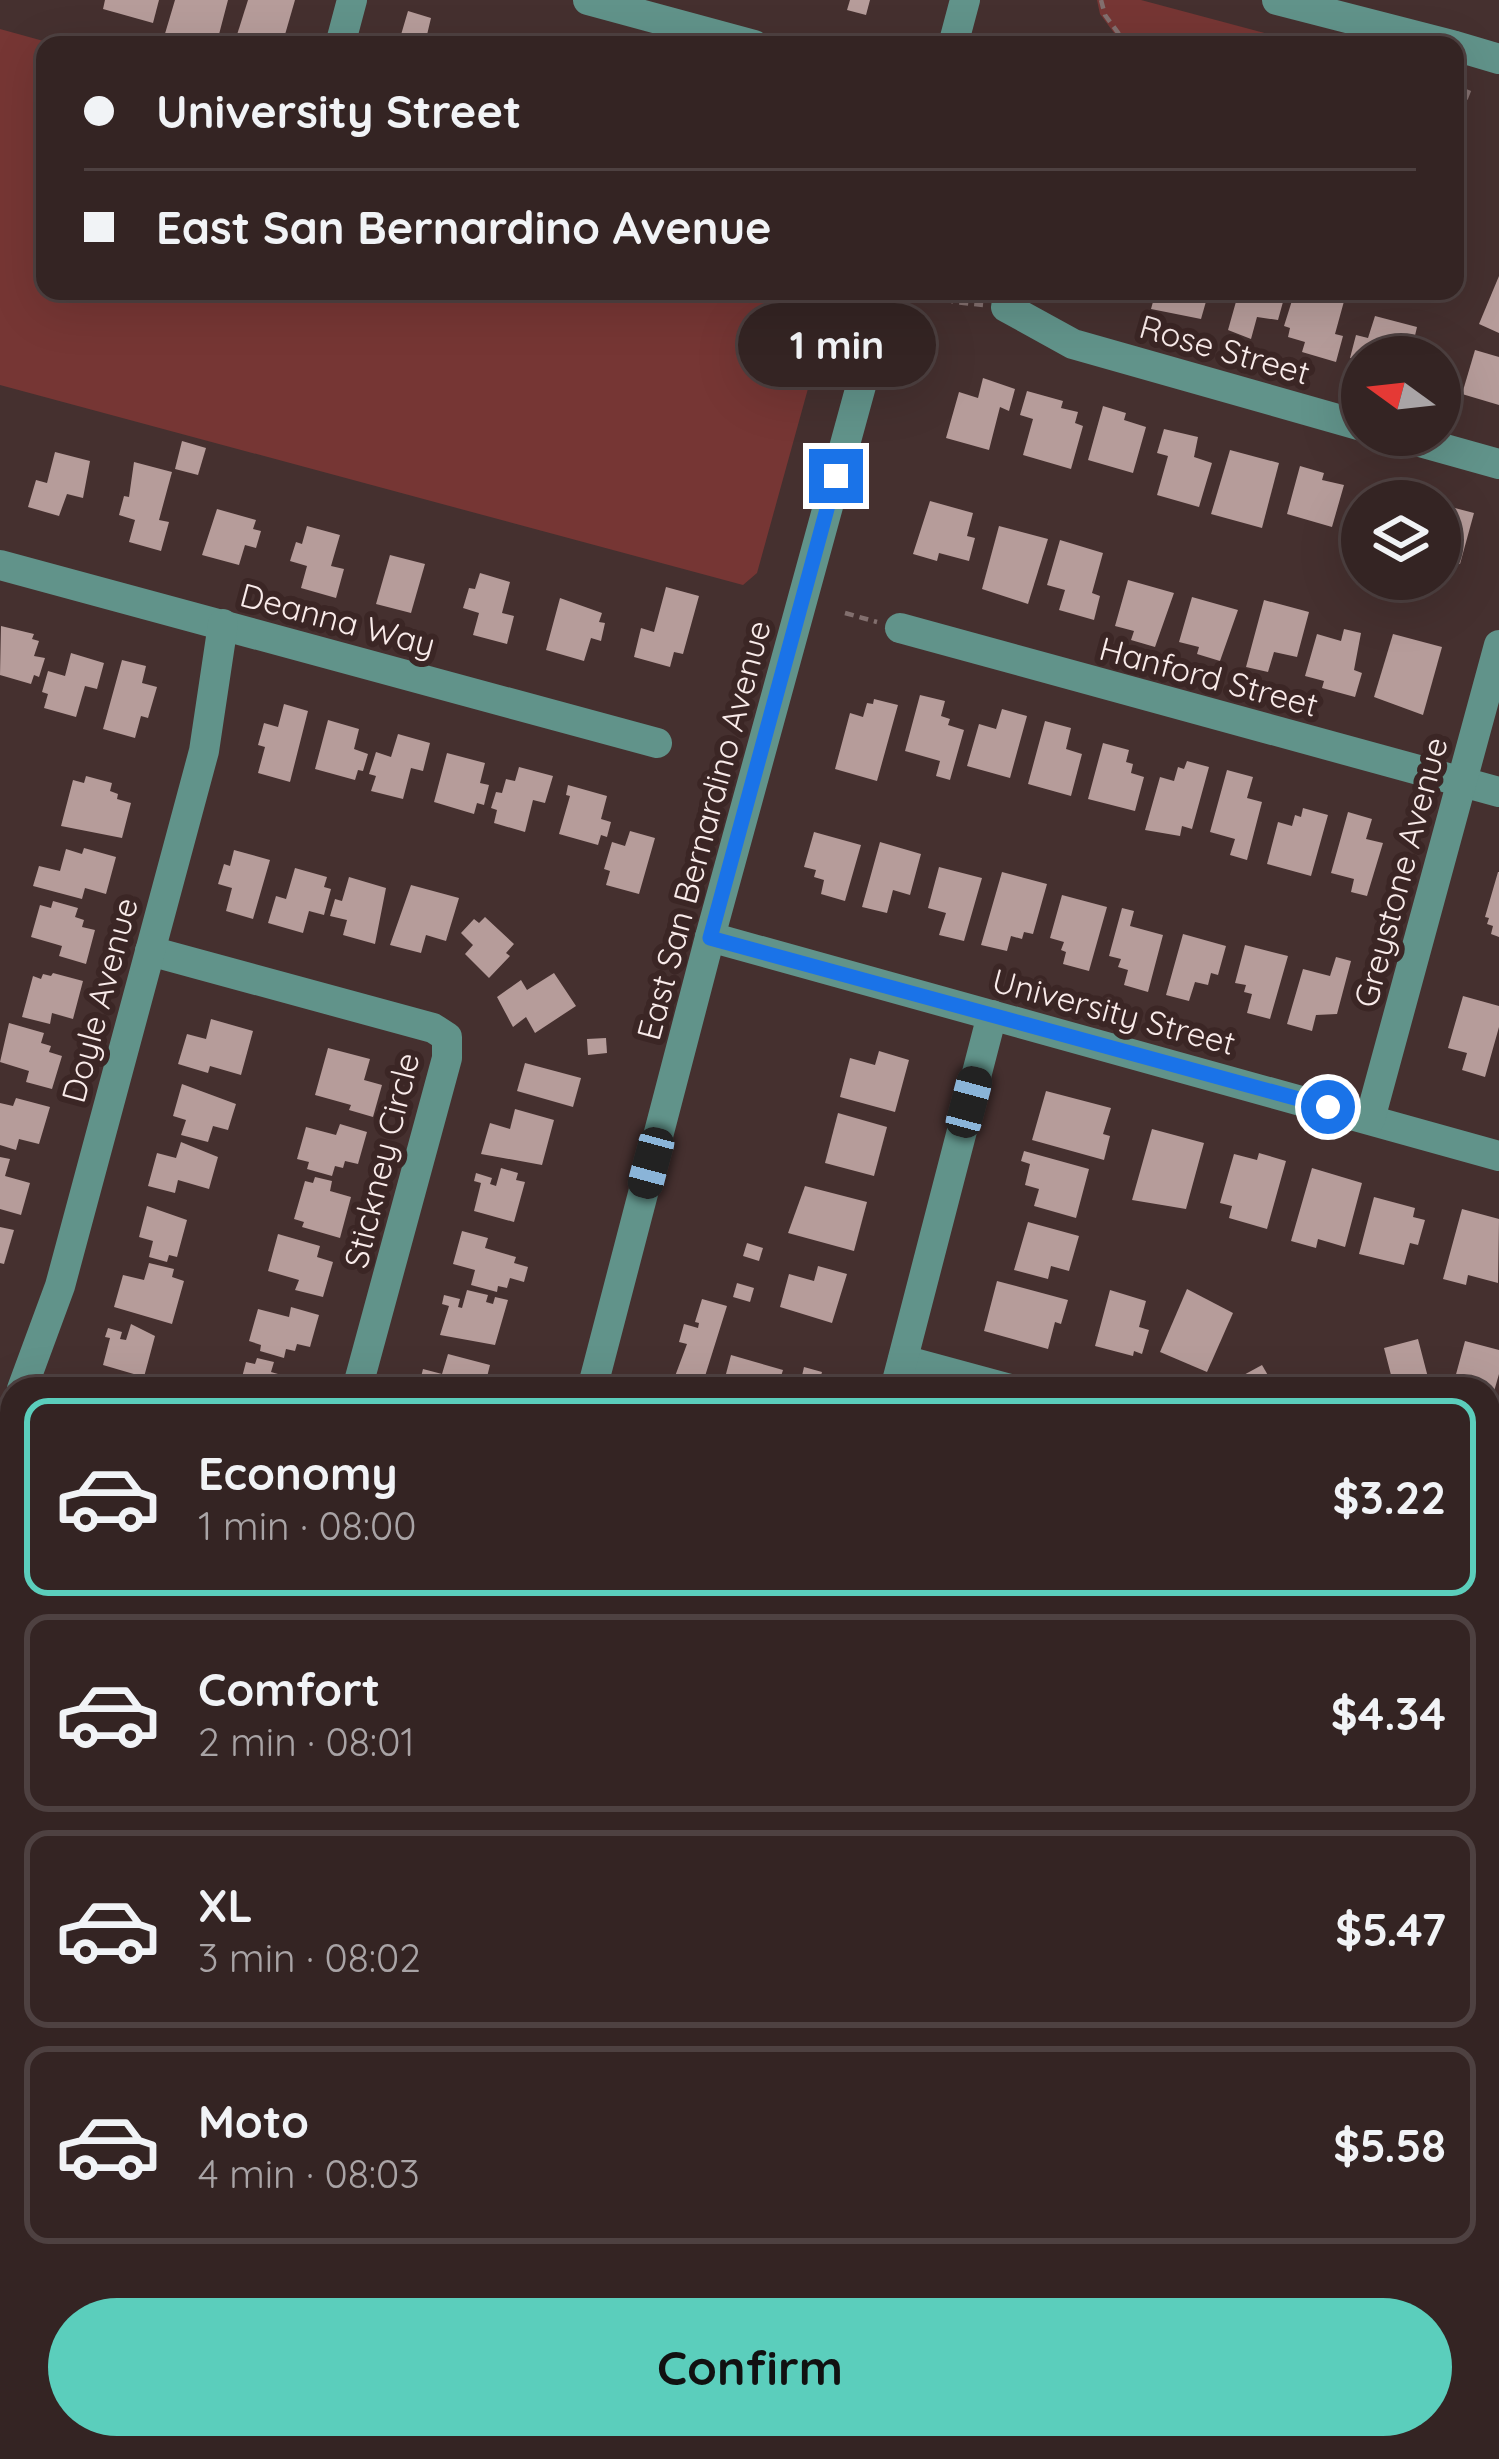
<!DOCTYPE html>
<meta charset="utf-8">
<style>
body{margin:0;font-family:Quicksand,sans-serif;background:#3f3030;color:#f1f3f6;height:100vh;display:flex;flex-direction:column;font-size:45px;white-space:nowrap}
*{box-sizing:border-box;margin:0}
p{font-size:39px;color:#a9a4a6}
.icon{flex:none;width:66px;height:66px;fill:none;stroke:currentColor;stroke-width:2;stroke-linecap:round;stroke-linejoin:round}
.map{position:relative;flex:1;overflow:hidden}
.sheet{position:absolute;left:0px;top:1377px;width:1500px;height:1083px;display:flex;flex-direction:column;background:#342423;border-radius:36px 36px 0 0;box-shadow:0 12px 48px #0002,0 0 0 3px #4e4141}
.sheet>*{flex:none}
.top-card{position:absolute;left:36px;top:36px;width:1428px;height:264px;border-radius:24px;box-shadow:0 12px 48px #0002,0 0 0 3px #4e4141;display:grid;align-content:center;height:264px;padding:0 48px;background:#342423}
.needle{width:78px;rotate:285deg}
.fabs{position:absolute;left:1341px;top:336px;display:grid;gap:24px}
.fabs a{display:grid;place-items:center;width:120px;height:120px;border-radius:50%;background:#342423;box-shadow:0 12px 48px #0002,0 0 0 3px #4e4141;font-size:60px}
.end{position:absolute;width:54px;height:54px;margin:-27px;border:15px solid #1a73e8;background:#fff;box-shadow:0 0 0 6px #fff}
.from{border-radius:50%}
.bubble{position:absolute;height:84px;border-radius:42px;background:#342423;box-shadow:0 12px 48px #0002,0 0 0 3px #4e4141;font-size:39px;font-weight:700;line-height:84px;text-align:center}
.car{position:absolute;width:36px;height:72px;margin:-36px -18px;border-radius:15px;box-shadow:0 0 9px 3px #0007;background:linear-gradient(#222 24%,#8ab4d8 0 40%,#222 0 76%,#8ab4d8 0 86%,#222 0)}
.top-card b{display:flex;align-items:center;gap:42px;height:114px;font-size:45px}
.top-card b+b{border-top:3px solid #4e4141}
.top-card i{width:30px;height:30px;background:#f1f3f6}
ul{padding:21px 0 0;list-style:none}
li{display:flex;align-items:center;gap:36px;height:198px;margin:0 24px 18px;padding:0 24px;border:6px solid #4e4141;border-radius:24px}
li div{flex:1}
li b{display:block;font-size:45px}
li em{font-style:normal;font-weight:700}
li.active{border-color:#5bcebc}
li>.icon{width:108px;height:108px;stroke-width:1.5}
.cta{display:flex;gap:24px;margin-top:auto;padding:24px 48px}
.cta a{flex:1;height:138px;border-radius:72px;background:#5bcebc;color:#111;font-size:48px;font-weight:700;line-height:138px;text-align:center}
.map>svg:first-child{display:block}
</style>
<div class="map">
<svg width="1499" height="2459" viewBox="0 0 1499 2459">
<rect width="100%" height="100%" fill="#45302f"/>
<!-- green -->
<g fill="#763634">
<polygon points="1097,0 1141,0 1309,45 1123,45 1100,14"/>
<polygon points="0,29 58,45 45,45 45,291 835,291 757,573 743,585 0,385"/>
</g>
<!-- building -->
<g fill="#b69c9a">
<polygon points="105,0 159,0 153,23 103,9"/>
<polygon points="175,0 228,0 217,42 190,34 187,43 164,37"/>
<polygon points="248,0 295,0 282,45 259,45 236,38"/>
<polygon points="850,0 870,0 866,15 847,10"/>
<polygon points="408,11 431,18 426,39 442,45 398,45"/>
<polygon points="1499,276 1499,333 1479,324"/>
<polygon points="1156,291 1209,291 1201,319 1151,309"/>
<polygon points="1239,291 1286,291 1278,320 1257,317 1251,339 1228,330"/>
<polygon points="1295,291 1346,294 1335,334 1343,336 1336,362 1302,352 1305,342 1288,337 1290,328 1284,326"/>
<polygon points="1375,316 1417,327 1410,357 1362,357 1362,361 1350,358 1356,335 1368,338"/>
<polygon points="1475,350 1499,357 1499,405 1462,394"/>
<polygon points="983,378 1015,389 1009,411 1000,407 989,450 946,438 959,392 978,398"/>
<polygon points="1027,391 1063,401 1061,408 1078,412 1075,423 1083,426 1071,469 1023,455 1033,419 1020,415"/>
<polygon points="1103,406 1126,413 1124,420 1146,427 1133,473 1088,460"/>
<polygon points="1164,429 1198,437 1194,457 1212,463 1199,507 1157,495 1168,456 1157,453"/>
<polygon points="182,441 206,448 198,475 175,469"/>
<polygon points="1230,450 1279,463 1262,528 1211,514"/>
<polygon points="55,452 90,461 83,498 67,494 59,516 28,507 36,480 47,483"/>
<polygon points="134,462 172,472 159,520 169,522 161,551 129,542 135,520 119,515 124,496 129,497"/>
<polygon points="1300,466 1324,473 1322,480 1344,485 1332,527 1287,514"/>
<polygon points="1382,488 1423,500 1423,501 1378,501"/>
<polygon points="1361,498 1362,498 1362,553 1346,548"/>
<polygon points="930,501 973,513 967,536 975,538 969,561 939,553 937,561 913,554"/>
<polygon points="1451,507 1474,513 1460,564 1440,559 1440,509 1450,512"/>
<polygon points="217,509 256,520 253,529 261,531 256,548 245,545 239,565 202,555"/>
<polygon points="307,526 340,535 331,566 344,569 336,598 301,588 307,566 290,561 296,542 302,544"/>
<polygon points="999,526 1048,539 1028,604 982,589"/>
<polygon points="1060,540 1103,553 1092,593 1100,596 1094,620 1059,610 1065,590 1047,585"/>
<polygon points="390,555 425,564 411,613 376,604"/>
<polygon points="480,573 510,582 502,613 514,616 507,644 473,635 479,613 463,608 469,588 475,589"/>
<polygon points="1128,580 1174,593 1155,647 1131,640 1134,631 1115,626"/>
<polygon points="666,587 699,596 683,654 674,652 670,667 634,657 641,628 654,632"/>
<polygon points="1192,597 1238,610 1220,661 1197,654 1199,647 1179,642"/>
<polygon points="560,598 602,613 599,622 605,623 601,641 591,638 584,661 546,650"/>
<polygon points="1264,600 1309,612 1297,657 1274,652 1268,672 1246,667"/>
<polygon points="1,626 34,634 32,639 39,641 34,656 45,658 39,677 34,675 31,684 0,675"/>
<polygon points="1344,629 1361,633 1354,670 1362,673 1355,697 1322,688 1324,681 1305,676 1317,634 1341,641"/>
<polygon points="1393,634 1442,647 1423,715 1374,697"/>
<polygon points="71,653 104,663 97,689 85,686 76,717 44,708 48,694 42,692 48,671 65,676"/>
<polygon points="122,660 146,666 142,683 157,687 148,718 141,716 135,738 103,729"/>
<polygon points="920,695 945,701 941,716 950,719 948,725 964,730 950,780 936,776 940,761 905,751"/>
<polygon points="874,699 898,705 877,781 835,769 850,713 863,717 867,703 873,704"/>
<polygon points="284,704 308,711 290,782 258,773 265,747 258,745 264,723 278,727"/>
<polygon points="1002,709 1027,716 1010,778 967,766 979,724 996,729"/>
<polygon points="328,720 359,729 354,749 368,754 363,771 358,770 355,780 315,769"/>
<polygon points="1045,721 1071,728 1066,749 1082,754 1071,796 1028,784"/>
<polygon points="398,734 430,743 423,771 411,768 403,799 371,791 376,776 369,774 376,752 391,757"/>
<polygon points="1103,743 1129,750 1126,762 1133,764 1131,773 1144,777 1135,811 1088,799"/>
<polygon points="447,753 485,763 480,783 489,785 484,805 477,803 474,814 434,802"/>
<polygon points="1187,761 1209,767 1192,829 1182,826 1180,836 1145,830 1160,777 1174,781 1178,767 1184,769"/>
<polygon points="519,767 553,776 545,803 533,800 525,832 494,823 497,810 491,808 496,792 502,793 506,779 515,781"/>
<polygon points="1227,770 1253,777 1247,798 1262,802 1247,860 1230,855 1235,839 1210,832"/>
<polygon points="86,776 112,783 110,791 118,794 117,799 131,803 122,838 61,826 73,780 84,783"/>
<polygon points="568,785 607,796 601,819 611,822 607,837 601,835 598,845 559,834 570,796 566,795"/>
<polygon points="1303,808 1328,815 1311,876 1267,864 1278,822 1292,826 1295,815 1301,817"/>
<polygon points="1348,812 1372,819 1366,839 1383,843 1367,896 1351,892 1354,879 1331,873"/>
<polygon points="630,831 655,838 639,894 606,885 610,871 604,869 612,842 625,846"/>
<polygon points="814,832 861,845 845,901 821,894 824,880 814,877 816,870 804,867"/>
<polygon points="880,842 921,854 910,895 893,890 887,913 862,907"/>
<polygon points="84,848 116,857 106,894 85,888 82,899 33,886 39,866 60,871 66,849 82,854"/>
<polygon points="234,850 270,860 253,919 226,911 232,888 218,884 224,864 230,866"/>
<polygon points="939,867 982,878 964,941 939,935 946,913 928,908"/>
<polygon points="295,868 327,877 324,887 331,889 324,915 309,911 303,933 268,923 276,896 286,899"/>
<polygon points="1002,872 1047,884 1033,934 1024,932 1022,939 1011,936 1007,951 981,945"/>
<polygon points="1498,872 1499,872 1499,937 1491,934 1493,926 1487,924 1489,918 1485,917"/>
<polygon points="349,877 386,888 375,944 343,935 347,920 330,916 335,899 342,901"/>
<polygon points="411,885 459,898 446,941 426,935 421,953 390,945"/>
<polygon points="1062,895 1107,907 1089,971 1063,964 1066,952 1061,950 1064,942 1050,938"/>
<polygon points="53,901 78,908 75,917 84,920 82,927 95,930 86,964 59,956 62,946 31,937 40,905 51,908"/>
<polygon points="1122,908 1134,911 1130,926 1163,935 1148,992 1124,985 1128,970 1118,967 1121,959 1109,956"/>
<polygon points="485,917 514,944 506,953 510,956 489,978 465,954 473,945 461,933 474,919 479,923"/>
<polygon points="1183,934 1226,946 1218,975 1211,973 1208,985 1195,982 1189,1001 1166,995"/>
<polygon points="1245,945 1288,956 1270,1019 1247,1013 1252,994 1244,992 1246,985 1235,983"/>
<polygon points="1336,957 1351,961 1337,1014 1316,1015 1312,1031 1287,1024 1303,969 1330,976"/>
<polygon points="53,973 83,981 73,1019 52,1013 50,1024 22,1017 33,976 41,979 43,974 51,976"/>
<polygon points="554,973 576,1006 535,1033 526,1017 513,1027 497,997 521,980 527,990"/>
<polygon points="1463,996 1499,1006 1499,1027 1485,1077 1462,1070 1467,1053 1448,1048"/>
<polygon points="211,1019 253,1031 241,1075 210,1066 208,1073 178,1064 187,1034 206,1039"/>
<polygon points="9,1023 44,1033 41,1043 51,1046 49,1052 62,1056 52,1089 26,1082 29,1071 0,1062"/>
<polygon points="606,1038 607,1053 588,1055 587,1039"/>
<polygon points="328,1048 370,1059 364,1080 382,1085 373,1117 349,1110 351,1105 315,1095"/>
<polygon points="879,1051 909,1060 895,1112 840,1097 850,1058 875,1065"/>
<polygon points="525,1063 581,1078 573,1107 517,1091"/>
<polygon points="182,1084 236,1104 228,1130 213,1126 208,1142 181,1135 186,1120 173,1116"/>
<polygon points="1046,1091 1111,1108 1103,1134 1110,1136 1104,1160 1032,1140"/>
<polygon points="16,1098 50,1107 39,1144 19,1139 16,1150 0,1145 0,1103 13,1106"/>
<polygon points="515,1109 554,1120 542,1165 481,1154 490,1123 510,1129"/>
<polygon points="838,1113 887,1127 874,1176 825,1163"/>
<polygon points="340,1124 367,1132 358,1164 345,1161 343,1168 335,1166 332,1176 307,1169 309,1162 297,1159 306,1127 336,1135"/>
<polygon points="1152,1129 1204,1143 1186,1209 1132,1200"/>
<polygon points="181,1142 218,1157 209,1189 178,1180 175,1193 148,1186 157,1153 176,1158"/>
<polygon points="1024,1151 1089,1169 1076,1218 1034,1206 1039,1189 1025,1185 1030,1164 1021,1161"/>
<polygon points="1259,1153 1286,1161 1267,1229 1229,1218 1232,1206 1220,1203 1234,1154 1257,1160"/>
<polygon points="0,1157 10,1159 5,1176 30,1183 21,1215 0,1209"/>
<polygon points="501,1168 518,1173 516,1180 525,1182 514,1222 474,1211 481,1183 474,1181 476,1173 492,1178 490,1184 496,1186"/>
<polygon points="1312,1168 1362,1183 1345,1247 1318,1239 1316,1248 1291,1241"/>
<polygon points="315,1177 332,1181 330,1191 351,1197 340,1238 302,1227 304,1222 294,1219 305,1181 313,1183"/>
<polygon points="805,1186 867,1202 854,1251 788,1233"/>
<polygon points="1374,1197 1415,1208 1413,1217 1425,1220 1418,1245 1410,1243 1404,1265 1359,1254"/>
<polygon points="147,1206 187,1220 177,1257 169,1255 167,1262 149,1257 153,1241 139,1237"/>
<polygon points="1462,1209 1499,1219 1498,1283 1468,1275 1466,1285 1443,1279"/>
<polygon points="1028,1222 1079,1236 1069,1271 1051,1266 1048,1279 1014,1270"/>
<polygon points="0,1227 14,1230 4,1264 0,1263"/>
<polygon points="462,1231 488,1238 485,1248 516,1257 514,1263 528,1267 524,1282 510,1278 507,1288 498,1286 497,1292 471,1285 475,1270 453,1264"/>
<polygon points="278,1234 320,1246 317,1257 333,1262 323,1297 295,1290 299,1280 268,1271"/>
<polygon points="747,1243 763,1248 759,1261 743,1256"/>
<polygon points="149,1263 174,1269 172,1277 184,1281 172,1324 114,1307 123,1275 144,1280"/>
<polygon points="818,1266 847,1274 832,1323 780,1307 789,1274 814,1281"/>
<polygon points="997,1281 1068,1300 1061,1324 1055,1322 1048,1349 984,1331"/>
<polygon points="737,1283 754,1288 750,1302 733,1297"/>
<polygon points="1187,1289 1233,1313 1207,1372 1160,1352"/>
<polygon points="467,1290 488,1295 486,1302 493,1304 495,1297 508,1300 495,1345 440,1335 449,1306 442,1304 444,1295 460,1299 458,1307 462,1308"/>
<polygon points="1110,1290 1146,1301 1139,1327 1149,1330 1142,1354 1134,1351 1133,1356 1095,1346"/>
<polygon points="702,1299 727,1306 701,1389 671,1387 687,1344 679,1342 684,1324 698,1328 699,1323 695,1322"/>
<polygon points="291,1307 319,1315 310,1347 297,1344 295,1351 286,1349 284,1358 260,1351 261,1345 249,1341 258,1309 289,1317"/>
<polygon points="131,1324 155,1336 144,1377 103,1365 110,1338 105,1337 108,1328 122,1332 120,1339 126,1340"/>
<polygon points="1418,1339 1431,1389 1383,1389 1380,1378 1391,1375 1384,1348"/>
<polygon points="1465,1341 1499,1350 1499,1374 1489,1409 1488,1389 1475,1389 1476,1384 1455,1378"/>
<polygon points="448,1354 490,1365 484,1389 418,1389 423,1369 442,1374"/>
<polygon points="731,1355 783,1370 777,1389 722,1389"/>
<polygon points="257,1358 274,1362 271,1372 292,1378 289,1389 239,1389 246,1362 255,1364"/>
<polygon points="1262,1365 1276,1389 1218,1389"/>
<polygon points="804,1367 822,1372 819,1383 836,1389 799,1389"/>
<polygon points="1488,1559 1499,1562 1499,1627 1488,1624"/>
<polygon points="12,1632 12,1670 1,1667"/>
<polygon points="0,1805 12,1808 1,1851 0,1851"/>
<polygon points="1488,1875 1499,1878 1499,1948 1488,1945"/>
<polygon points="11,1928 12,1928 12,1979 0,1975"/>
<polygon points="0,2109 12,2113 8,2147 0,2145"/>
<polygon points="0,2381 12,2385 12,2412 4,2433 0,2432"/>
<polygon points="47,2448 83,2448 80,2459 45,2456"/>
<polygon points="101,2448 153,2448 150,2459 99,2459"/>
<polygon points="178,2448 218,2458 218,2459 175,2459"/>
<polygon points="440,2448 465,2448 462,2459 437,2457"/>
<polygon points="493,2448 527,2448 523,2459 492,2452"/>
<polygon points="831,2448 828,2459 790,2459 758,2449"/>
<polygon points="1069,2448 1114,2448 1111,2459 1066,2459"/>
<polygon points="1231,2448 1273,2448 1270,2459 1229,2457"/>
<polygon points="1334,2448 1382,2448 1379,2459 1331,2459"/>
</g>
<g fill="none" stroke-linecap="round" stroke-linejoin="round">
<!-- path -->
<g stroke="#826f6e" stroke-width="4.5" stroke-dasharray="9 6" stroke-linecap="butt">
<polyline points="1101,0 1105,15 1127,45"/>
<polyline points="1455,109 1466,98 1471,85"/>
<polyline points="931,293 954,302 983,305"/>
<polyline points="845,613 877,622"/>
</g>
<!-- minor -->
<g stroke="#61938a" stroke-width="30">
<polyline points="588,0 754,45"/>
<polyline points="1277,0 1452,45"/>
<polyline points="340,45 352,0"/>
<polyline points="953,45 965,0"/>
<polyline points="1455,46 1499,59"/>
<polyline points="1006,307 1073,344 1362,426"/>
<polyline points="1395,435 1499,464"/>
<polyline points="0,565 657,743"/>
<polyline points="900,628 1499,792"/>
<polyline points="710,937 1499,1156"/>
<polyline points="150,951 433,1028 447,1037 447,1058 357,1389"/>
<polyline points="1370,1119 1499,645"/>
<polyline points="903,1360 1010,1389"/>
<polyline points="22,1389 60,1286 204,751 223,624"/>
<polyline points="592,1389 710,937 887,291"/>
<polyline points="895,1389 992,1015"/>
<polyline points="0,1466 12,1425"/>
<polyline points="1488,1480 1499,1483"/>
<polyline points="0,1754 12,1757"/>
<polyline points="1488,1812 1499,1814"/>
<polyline points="0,2040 12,2043"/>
<polyline points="1488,2116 1499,2115"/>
<polyline points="0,2328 12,2332"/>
<polyline points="1488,2346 1499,2305"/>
<polyline points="1465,2448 1499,2457"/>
<polyline points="307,2459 310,2448"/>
<polyline points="607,2459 610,2448"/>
<polyline points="891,2459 894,2448"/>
<polyline points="1173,2459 1176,2448"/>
</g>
</g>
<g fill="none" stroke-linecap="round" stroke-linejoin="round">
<!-- route -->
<polyline stroke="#1a73e8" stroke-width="15" points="836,476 710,938 1328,1107"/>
</g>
<g text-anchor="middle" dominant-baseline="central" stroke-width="12" stroke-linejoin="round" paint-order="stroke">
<!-- street labels -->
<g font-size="33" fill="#f9ebea" stroke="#3b2625">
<text transform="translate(1225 349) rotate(16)">Rose Street</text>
<text transform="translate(338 619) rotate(15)">Deanna Way</text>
<text transform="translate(1209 676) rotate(15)">Hanford Street</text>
<text transform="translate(703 830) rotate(-75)">East San Bernardino Avenue</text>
<text transform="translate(1400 872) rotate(-75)">Greystone Avenue</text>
<text transform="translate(99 1000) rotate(-75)">Doyle Avenue</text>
<text transform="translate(1114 1011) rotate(15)">University Street</text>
<text transform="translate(381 1160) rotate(-76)">Stickney Circle</text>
</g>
</g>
</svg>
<div class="fabs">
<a><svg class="needle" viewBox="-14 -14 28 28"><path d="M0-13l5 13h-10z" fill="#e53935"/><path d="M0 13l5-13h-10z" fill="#a9a4a6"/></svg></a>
<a><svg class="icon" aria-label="layers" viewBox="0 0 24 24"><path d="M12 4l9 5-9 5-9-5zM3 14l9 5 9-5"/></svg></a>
</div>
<i class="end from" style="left:1328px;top:1107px"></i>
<i class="end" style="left:836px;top:476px"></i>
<div class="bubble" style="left:738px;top:303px;width:198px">1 min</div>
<i class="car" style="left:969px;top:1102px;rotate:15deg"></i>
<i class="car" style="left:651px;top:1163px;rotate:195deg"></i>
<div class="top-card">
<b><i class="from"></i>University Street</b>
<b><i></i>East San Bernardino Avenue</b>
</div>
<section class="sheet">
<ul>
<li class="active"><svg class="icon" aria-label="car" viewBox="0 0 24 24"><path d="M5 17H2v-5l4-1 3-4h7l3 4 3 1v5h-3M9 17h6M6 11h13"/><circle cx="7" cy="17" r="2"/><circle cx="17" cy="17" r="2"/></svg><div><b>Economy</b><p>1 min · 08:00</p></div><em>$3.22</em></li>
<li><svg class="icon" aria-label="car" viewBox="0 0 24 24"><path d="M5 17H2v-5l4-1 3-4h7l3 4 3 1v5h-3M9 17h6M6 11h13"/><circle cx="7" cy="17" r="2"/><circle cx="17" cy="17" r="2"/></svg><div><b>Comfort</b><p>2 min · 08:01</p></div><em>$4.34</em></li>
<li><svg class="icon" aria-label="car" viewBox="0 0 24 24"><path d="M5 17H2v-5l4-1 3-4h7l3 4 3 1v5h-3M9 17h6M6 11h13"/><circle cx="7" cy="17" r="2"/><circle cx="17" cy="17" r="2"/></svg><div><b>XL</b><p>3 min · 08:02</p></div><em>$5.47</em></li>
<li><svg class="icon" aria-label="car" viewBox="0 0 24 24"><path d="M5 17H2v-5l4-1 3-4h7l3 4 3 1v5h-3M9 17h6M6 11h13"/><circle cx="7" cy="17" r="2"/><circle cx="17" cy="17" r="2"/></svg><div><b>Moto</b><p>4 min · 08:03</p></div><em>$5.58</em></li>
</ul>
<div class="cta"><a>Confirm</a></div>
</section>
</div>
